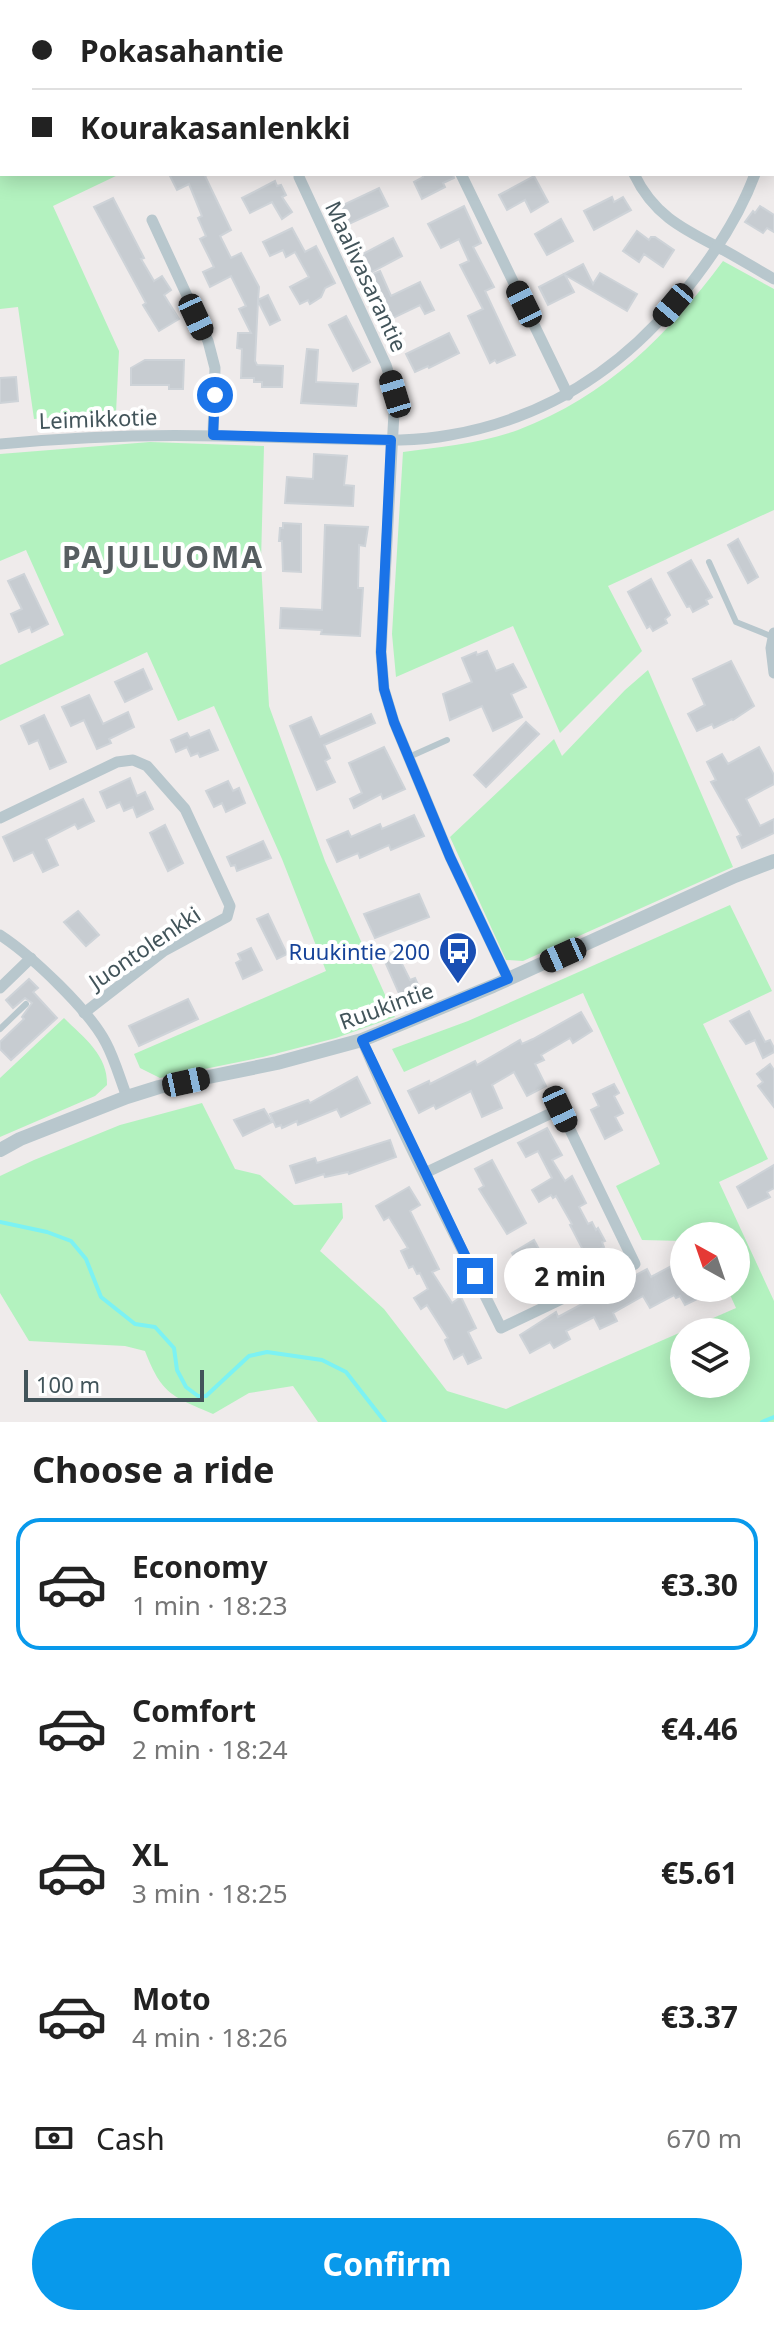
<!DOCTYPE html>
<meta charset="utf-8">
<style>
body{margin:0;font-family:"Noto Sans",sans-serif;background:#f6f6f6;color:#222;height:100vh;display:flex;flex-direction:column;font-size:30px;white-space:nowrap}
*{box-sizing:border-box;margin:0}
p{font-size:26px;color:#767676}
.icon{flex:none;width:44px;height:44px;fill:none;stroke:currentColor;stroke-width:2;stroke-linecap:round;stroke-linejoin:round}
.map{position:relative;height:1422px;overflow:hidden}
.drawer{display:flex;flex-direction:column;background:#fff;flex:1}
.drawer>*{flex:none}
.guide{position:absolute;left:0px;top:0px;width:774px;height:176px;box-shadow:0 4px 20px #0003;display:grid;align-content:center;height:176px;padding:0 32px;background:#fff}
.needle{width:52px;rotate:320deg}
.tools{position:absolute;left:670px;top:1222px;display:grid;gap:16px}
.tools a{display:grid;place-items:center;width:80px;height:80px;border-radius:50%;background:#fff;box-shadow:0 4px 20px #0003;font-size:40px}
.scale{position:absolute;left:24px;bottom:20px;width:180px;box-sizing:border-box;padding-left:8px;border:4px solid #42545a;border-top:0;font-size:22px;line-height:28px;white-space:nowrap;color:#42545a;-webkit-text-stroke:6px #fff;paint-order:stroke}
.end{position:absolute;width:36px;height:36px;margin:-18px;border:10px solid #1a73e8;background:#fff;box-shadow:0 0 0 4px #fff}
.from{border-radius:50%}
.bubble{position:absolute;height:56px;border-radius:28px;background:#fff;box-shadow:0 4px 20px #0003;font-size:26px;font-weight:700;line-height:56px;text-align:center}
.car{position:absolute;width:24px;height:48px;margin:-24px -12px;border-radius:10px;box-shadow:0 0 6px 2px #0007;background:linear-gradient(#222 24%,#8ab4d8 0 40%,#222 0 76%,#8ab4d8 0 86%,#222 0)}
.guide b{display:flex;align-items:center;gap:28px;height:76px;font-size:30px}
.guide b+b{border-top:2px solid #e0e0e0}
.guide i{width:20px;height:20px;background:#222}
ul{padding:0;list-style:none}
li{display:flex;align-items:center;gap:24px;height:132px;margin:0 16px 12px;padding:0 16px;border:4px solid transparent;border-radius:24px}
li div{flex:1}
li b{display:block;font-size:30px}
li em{font-style:normal;font-weight:700}
li.current{border-color:#0899eb}
li>.icon{width:72px;height:72px;stroke-width:1.5}
h2{padding:0 32px;font-size:36px;line-height:96px}
.pay{display:flex;align-items:center;gap:20px;height:88px;padding:0 32px;font-size:30px}
.pay p{margin-inline-start:auto}
.cta{display:flex;gap:16px;margin-top:auto;padding:16px 32px}
.cta a{flex:1;height:92px;border-radius:48px;background:#0899eb;color:#fff;font-size:32px;font-weight:700;line-height:92px;text-align:center}
.map>svg:first-child{display:block}
</style>
<div class="map">
<svg width="774" height="1422" viewBox="0 0 774 1422">
<rect width="100%" height="100%" fill="#efebeb"/>
<!-- green -->
<g fill="#b3f2bf" fill-rule="evenodd">
<polygon points="0,0 469,0 470,2 2,2 2,174 120,174 53,206 119,351 116,413 34,419 18,307 0,309"/>
<path d="M723 261 774 289V510L608 586 642 651 560 733 513 626 396 677 392 634 403 452C441 447 482 443 518 430 607 396 667 336 723 261Z"/>
<polygon points="150,442 264,446 261,562 269,706 325,861 395,1017 336,1038 263,1057 160,1078 140,1068 134,1054 326,971 282,859 214,706 178,721 147,652 0,721 0,665 64,635 26,550 0,561 0,454"/>
<polygon points="648,670 733,867 523,961 506,960 450,837 554,739 562,756 625,690"/>
<path d="M730 905 772 991 703 1024 768 1159 719 1182 774 1301V1422H318L293 1386 249 1393 213 1414C172 1396 162 1395 145 1351L125 1346 29 1341 0 1293V1176L34 1160 120 1125 202 1103 235 1169 260 1175 294 1205 342 1203 343 1218 320 1251 384 1309 447 1391 506 1409 736 1308 727 1288H736V1236H684V1241L642 1240 616 1186 660 1164 583 993 404 1072 392 1049 468 1021ZM684 1332H736V1384H684Z"/>
<path d="M64 1018C84 1038 108 1055 107 1085L95 1096 0 1137V1078Z"/>
</g>
<g fill="none" stroke-linecap="round" stroke-linejoin="round">
<!-- stream -->
<g stroke="#7cf2f3" stroke-width="4">
<polyline points="0,1222 47,1232 71,1241 86,1259 101,1297 135,1324 155,1327 174,1348 177,1370 186,1387 198,1396 206,1396 249,1356 267,1352 322,1360 346,1372 385,1422"/>
<polyline points="762,1422 774,1417"/>
</g>
</g>
<!-- building -->
<g fill="#c7ccd1" stroke="#ced3d8" stroke-width="2">
<polygon points="169,174 209,174 205,176 231,230 220,236 231,258 241,253 259,287 258,300 268,295 280,320 270,325 258,301 255,361 257,365 283,366 282,387 262,387 262,382 254,382 254,378 241,378 242,349 237,348 238,333 251,333 239,309 246,306 231,276 210,287 203,272 214,267 200,239 206,236 198,218 202,216 189,184 177,190"/>
<polygon points="422,174 453,174 454,178 443,183 445,187 422,199 414,182 423,177"/>
<polygon points="534,176 548,202 531,212 525,200 507,210 499,195"/>
<polygon points="275,181 277,186 281,185 286,195 282,197 292,212 282,219 272,202 250,213 242,198"/>
<polygon points="379,188 388,206 349,224 341,206"/>
<polygon points="612,197 614,202 623,197 631,210 594,230 584,211"/>
<polygon points="113,198 144,258 141,259 154,281 162,276 171,290 164,295 179,319 159,331 143,305 146,303 94,207"/>
<polygon points="464,206 481,243 473,247 494,287 485,291 515,355 497,363 495,360 490,363 468,316 483,309 460,265 469,261 459,239 441,248 428,224"/>
<polygon points="760,206 774,215 774,232 767,228 763,233 745,222 753,211 755,213"/>
<polygon points="561,219 573,241 547,255 535,234"/>
<polygon points="292,228 305,252 316,246 335,283 325,288 321,297 310,304 308,300 300,304 290,287 309,277 295,252 286,257 283,250 270,256 263,242"/>
<polygon points="637,231 649,240 651,237 655,237 674,250 663,267 644,254 639,262 623,251"/>
<polygon points="393,238 402,256 372,272 363,254"/>
<polygon points="583,264 593,284 600,273 637,294 627,311 565,275 574,292 548,305 539,287"/>
<polygon points="380,271 391,296 420,282 434,310 425,314 420,305 391,319 370,275"/>
<polygon points="346,316 370,362 353,371 329,325"/>
<polygon points="449,333 459,353 429,368 428,366 415,372 406,354"/>
<polygon points="307,349 318,350 316,382 358,384 356,406 301,403"/>
<polygon points="145,360 184,360 183,389 169,389 169,385 131,385 131,368"/>
<polygon points="16,377 18,401 0,403 0,378"/>
<polygon points="314,454 347,456 344,485 354,486 353,506 285,503 287,477 313,479"/>
<polygon points="283,523 301,524 301,572 283,571 282,541 279,541 280,528 283,528"/>
<polygon points="325,525 368,527 365,546 359,545 358,588 363,588 360,636 321,634 322,630 280,628 281,608 322,610"/>
<polygon points="738,539 758,577 748,583 728,545"/>
<polygon points="691,560 712,597 706,600 708,604 693,612 690,606 687,607 668,573"/>
<polygon points="24,574 48,624 32,632 30,627 19,632 11,614 22,609 8,581"/>
<polygon points="651,579 670,615 665,619 667,623 653,631 650,626 647,628 628,592"/>
<polygon points="487,651 496,671 513,664 526,687 511,694 522,717 493,731 482,706 450,720 443,694 472,682 462,658 476,652 477,655"/>
<polygon points="731,661 754,706 733,720 732,719 714,728 712,724 697,731 688,714 705,705 693,679"/>
<polygon points="143,669 152,689 125,702 115,682"/>
<polygon points="89,695 103,724 128,712 134,727 109,739 111,743 97,749 84,720 71,726 62,707"/>
<polygon points="371,714 375,723 324,745 330,758 325,761 335,782 317,790 290,726 311,717 320,737"/>
<polygon points="44,715 66,762 50,769 38,740 29,744 21,726"/>
<polygon points="526,722 539,734 486,787 474,775"/>
<polygon points="209,730 218,750 200,757 198,753 191,756 187,747 176,752 171,740 187,733 190,738"/>
<polygon points="384,747 405,789 383,799 381,794 354,808 350,799 362,793 349,763"/>
<polygon points="759,747 774,775 774,784 746,799 760,826 774,819 774,833 742,848 737,837 741,835 711,782 716,780 707,762 722,754 728,764"/>
<polygon points="130,778 137,796 145,792 153,809 137,817 133,807 124,811 120,802 107,808 100,792"/>
<polygon points="228,781 233,791 239,788 245,803 226,812 222,803 214,807 206,791"/>
<polygon points="83,799 94,821 78,829 75,824 46,839 58,865 43,872 33,852 14,861 3,837"/>
<polygon points="414,815 424,836 391,850 389,845 360,858 358,853 337,862 327,840 348,831 351,837 380,824 382,829"/>
<polygon points="165,825 183,863 168,871 150,833"/>
<polygon points="263,841 271,858 237,871 235,865 231,866 227,857"/>
<polygon points="419,894 429,917 375,938 364,914"/>
<polygon points="78,911 99,935 86,946 64,922"/>
<polygon points="268,914 287,954 277,959 257,919"/>
<polygon points="251,948 262,970 243,979 236,963 241,960 238,954"/>
<polygon points="401,948 406,959 401,962 410,980 415,978 420,989 401,998 383,957"/>
<polygon points="29,979 38,988 33,992 57,1018 11,1060 0,1049 0,1042 24,1019 22,1017 32,1003 25,998 13,1008 6,1000"/>
<polygon points="188,999 198,1019 139,1046 129,1026"/>
<polygon points="749,1011 765,1042 770,1040 774,1048 774,1052 763,1058 755,1040 746,1044 730,1021"/>
<polygon points="581,1012 592,1031 573,1043 570,1038 541,1055 544,1060 535,1064 546,1086 527,1096 514,1072 492,1085 502,1108 482,1117 471,1091 436,1109 434,1105 419,1113 408,1091 429,1081 430,1084 475,1061 477,1065 520,1040 522,1044 533,1039"/>
<polygon points="770,1064 774,1070 774,1107 758,1086 763,1082 757,1074"/>
<polygon points="357,1077 370,1103 341,1117 337,1109 298,1125 297,1121 282,1128 281,1125 276,1127 270,1114 308,1100 310,1103"/>
<polygon points="614,1084 619,1093 614,1096 623,1113 615,1117 622,1130 605,1139 591,1110 599,1106 593,1094"/>
<polygon points="264,1109 272,1122 243,1136 234,1120"/>
<polygon points="547,1128 562,1155 552,1160 565,1181 572,1176 586,1203 579,1207 588,1224 592,1222 596,1230 598,1228 605,1241 602,1242 604,1247 589,1255 585,1249 583,1250 570,1225 572,1224 556,1196 553,1198 551,1195 539,1202 532,1190 552,1178 538,1151 526,1157 518,1143"/>
<polygon points="390,1140 396,1157 349,1174 348,1172 325,1177 324,1174 296,1183 290,1166 315,1158 317,1163"/>
<polygon points="492,1160 526,1223 507,1234 479,1189 484,1186 475,1169"/>
<polygon points="774,1165 774,1188 767,1192 770,1197 748,1208 737,1187"/>
<polygon points="409,1187 420,1205 410,1211 439,1269 432,1272 452,1303 461,1297 476,1328 468,1332 481,1358 468,1364 463,1354 454,1359 445,1340 448,1338 427,1305 421,1309 414,1298 428,1289 420,1273 417,1274 413,1266 409,1268 401,1251 408,1248 389,1217 384,1220 376,1206"/>
<polygon points="534,1240 553,1275 519,1295 511,1281 524,1274 512,1253"/>
<polygon points="675,1264 684,1281 684,1288 720,1288 685,1305 680,1296 676,1298 674,1295 650,1308 643,1296 613,1313 617,1321 600,1329 594,1317 566,1331 570,1339 554,1348 550,1342 530,1353 520,1335 556,1312 558,1317 647,1269 651,1277"/>
</g>
<g fill="none" stroke-linecap="round" stroke-linejoin="round">
<!-- service -->
<g stroke="#b8c7cd" stroke-width="6">
<polyline points="709,562 736,622 773,637"/>
<polyline points="409,757 447,740"/>
<polyline points="0,1029 26,1004"/>
</g>
<!-- minor -->
<g stroke="#b8c7cd" stroke-width="11">
<polyline points="712,0 713,2"/>
<polyline points="461,174 568,395"/>
<path d="M634 174C653 214 681 228 718 247 737 257 756 269 774 279"/>
<polyline points="299,177 386,365 395,394 381,652 384,689 394,722 450,857 508,979"/>
<polyline points="152,220 208,341 215,368 213,435"/>
<path d="M0 444C73 437 145 434 219 436 259 437 300 438 340 439 376 440 414 442 450 435 542 419 615 374 675 303 707 265 738 220 755 174"/>
<polyline points="774,633 771,648 774,673"/>
<polyline points="0,818 117,762 133,760 147,766 185,809 230,906 227,917 164,951 84,1013"/>
<path d="M0 935C32 956 89 1010 106 1043 115 1060 120 1079 127 1097"/>
<polyline points="0,988 31,958"/>
<path d="M362 1040C403 1138 454 1232 501 1328L635 1264 560 1109 425 1173"/>
</g>
<!-- tertiary -->
<polyline stroke="#b8c7cd" stroke-width="14" points="0,1150 20,1139 127,1097 159,1087 277,1063 362,1040 493,986 735,876 774,861"/>
</g>
<g fill="none" stroke-linecap="round" stroke-linejoin="round">
<!-- route -->
<polyline stroke="#1a73e8" stroke-width="10" points="215,395 213,435 391,440 381,652 384,689 394,722 450,857 508,979 362,1040 475,1276"/>
</g>
<!-- icons -->
<defs>
<symbol id="bus-pin" viewBox="-11 -11 22 30"><path d="M0 17L-7.5 6A9.5 9.5 0 1 1 7.5 6Z" fill="#1a4fb4" stroke="#fff"/><path d="M-5-6H5V4H4V6H2V4H-2V6H-4V4H-5ZM-3.5-4V0h7V-4ZM-3.5 1.2v1.5H-2V1.2ZM2 1.2v1.5H3.5V1.2Z" fill="#fff"/></symbol>
</defs>
<g fill-rule="evenodd">
<use href="#bus-pin" x="436" y="929" width="44" height="60"/>
</g>
<g text-anchor="middle" dominant-baseline="central" stroke-width="8" stroke-linejoin="round" paint-order="stroke">
<!-- street labels -->
<g font-size="22" fill="#42545a" stroke="#fff">
<text transform="translate(367 276) rotate(65)">Maalivasarantie</text>
<text transform="translate(98 418) rotate(-2)">Leimikkotie</text>
<text transform="translate(144 947) rotate(-34)">Juontolenkki</text>
<text transform="translate(386 1005) rotate(-20)">Ruukintie</text>
</g>
<!-- transit labels -->
<g font-size="22" fill="#164399" stroke="#fff" text-anchor="end">
<text x="430" y="951">Ruukintie 200</text>
</g>
<!-- district labels -->
<g font-size="30" font-weight="bold" letter-spacing="2" fill="#575e61" stroke="#fff">
<text x="163" y="556">PAJULUOMA</text>
</g>
</g>
</svg>
<div class="tools">
<a><svg class="needle" viewBox="-14 -14 28 28"><path d="M0-13l5 13h-10z" fill="#e53935"/><path d="M0 13l5-13h-10z" fill="#767676"/></svg></a>
<a><svg class="icon" aria-label="layers" viewBox="0 0 24 24"><path d="M12 4l9 5-9 5-9-5zM3 14l9 5 9-5"/></svg></a>
</div>
<div class="scale">100 m</div>
<i class="end from" style="left:215px;top:395px"></i>
<i class="end" style="left:475px;top:1276px"></i>
<div class="bubble" style="left:504px;top:1248px;width:132px">2 min</div>
<i class="car" style="left:524px;top:304px;rotate:334deg"></i>
<i class="car" style="left:673px;top:305px;rotate:220deg"></i>
<i class="car" style="left:196px;top:317px;rotate:155deg"></i>
<i class="car" style="left:395px;top:394px;rotate:343deg"></i>
<i class="car" style="left:563px;top:955px;rotate:246deg"></i>
<i class="car" style="left:186px;top:1082px;rotate:78deg"></i>
<i class="car" style="left:560px;top:1109px;rotate:155deg"></i>
<div class="guide">
<b><i class="from"></i>Pokasahantie</b>
<b><i></i>Kourakasanlenkki</b>
</div>
</div>
<section class="drawer">
<h2>Choose a ride</h2>
<ul>
<li class="current"><svg class="icon" aria-label="car" viewBox="0 0 24 24"><path d="M5 17H2v-5l4-1 3-4h7l3 4 3 1v5h-3M9 17h6M6 11h13"/><circle cx="7" cy="17" r="2"/><circle cx="17" cy="17" r="2"/></svg><div><b>Economy</b><p>1 min · 18:23</p></div><em>€3.30</em></li>
<li><svg class="icon" aria-label="car" viewBox="0 0 24 24"><path d="M5 17H2v-5l4-1 3-4h7l3 4 3 1v5h-3M9 17h6M6 11h13"/><circle cx="7" cy="17" r="2"/><circle cx="17" cy="17" r="2"/></svg><div><b>Comfort</b><p>2 min · 18:24</p></div><em>€4.46</em></li>
<li><svg class="icon" aria-label="car" viewBox="0 0 24 24"><path d="M5 17H2v-5l4-1 3-4h7l3 4 3 1v5h-3M9 17h6M6 11h13"/><circle cx="7" cy="17" r="2"/><circle cx="17" cy="17" r="2"/></svg><div><b>XL</b><p>3 min · 18:25</p></div><em>€5.61</em></li>
<li><svg class="icon" aria-label="car" viewBox="0 0 24 24"><path d="M5 17H2v-5l4-1 3-4h7l3 4 3 1v5h-3M9 17h6M6 11h13"/><circle cx="7" cy="17" r="2"/><circle cx="17" cy="17" r="2"/></svg><div><b>Moto</b><p>4 min · 18:26</p></div><em>€3.37</em></li>
</ul>
<div class="pay"><svg class="icon" aria-label="cash" viewBox="0 0 24 24"><path d="M3 7h18v10H3z"/><circle cx="12" cy="12" r="2"/></svg>Cash<p>670 m</p></div>
<div class="cta"><a>Confirm</a></div>
</section>
